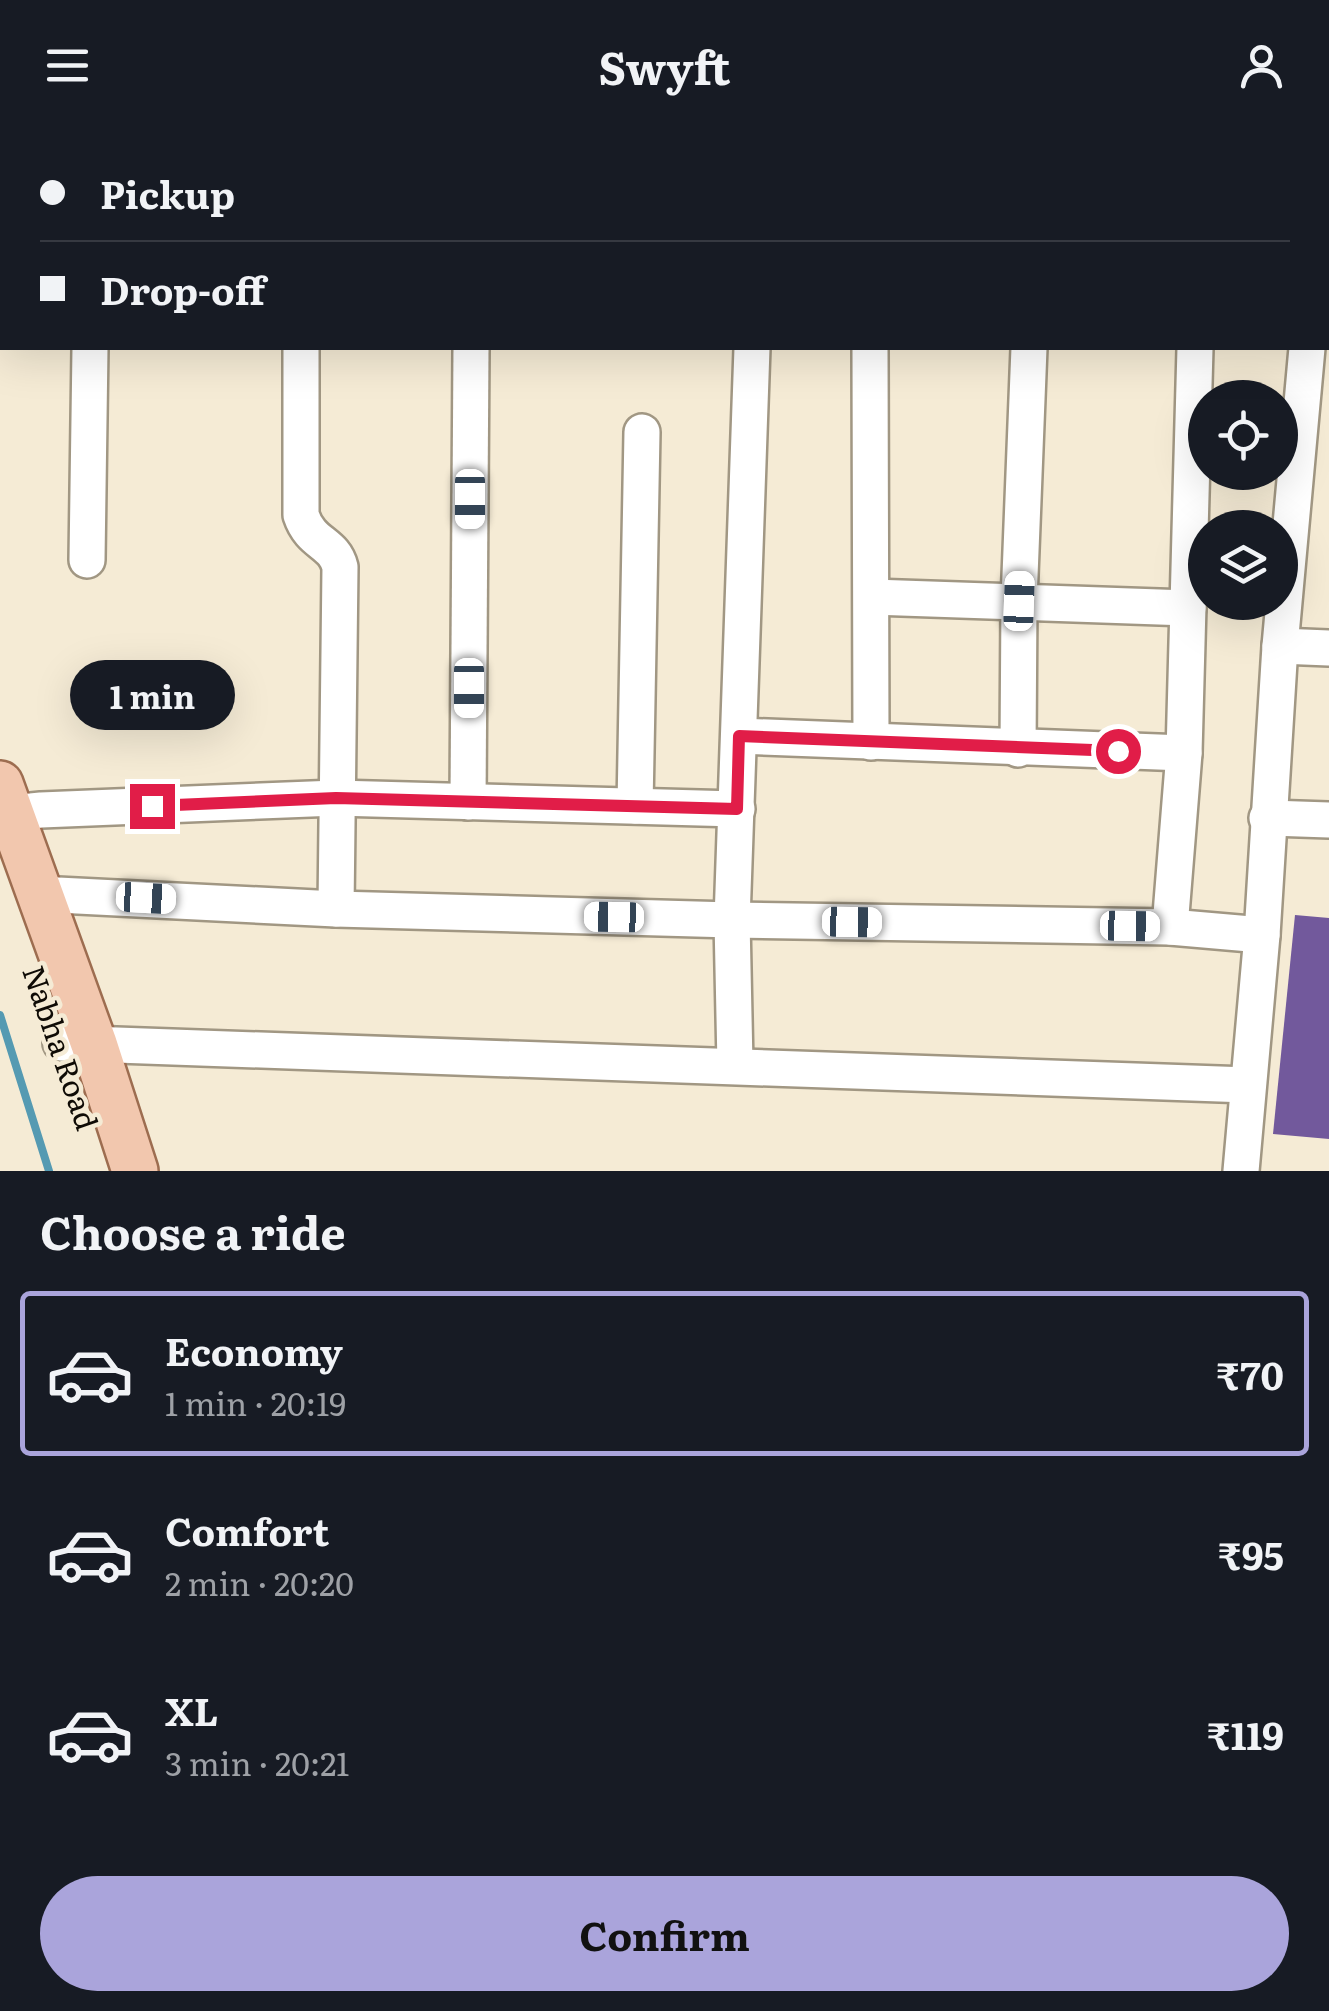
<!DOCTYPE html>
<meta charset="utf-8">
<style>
body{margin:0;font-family:Literata,serif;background:#242831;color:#f1f3f6;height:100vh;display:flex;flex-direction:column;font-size:38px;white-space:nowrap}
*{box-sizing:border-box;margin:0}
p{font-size:32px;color:#9ea1a6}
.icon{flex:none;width:55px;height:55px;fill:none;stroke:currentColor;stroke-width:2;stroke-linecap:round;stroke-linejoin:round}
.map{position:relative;height:1041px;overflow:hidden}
.drawer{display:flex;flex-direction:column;background:#171b24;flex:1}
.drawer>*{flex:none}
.banner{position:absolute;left:0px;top:0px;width:1330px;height:220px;box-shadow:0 10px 40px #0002;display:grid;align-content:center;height:220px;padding:0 40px;background:#171b24}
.buttons{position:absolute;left:1188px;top:250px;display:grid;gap:20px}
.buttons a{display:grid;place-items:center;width:110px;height:110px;border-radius:50%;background:#171b24;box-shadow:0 10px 40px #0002;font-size:50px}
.end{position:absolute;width:45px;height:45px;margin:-22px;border:12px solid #e11d48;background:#fff;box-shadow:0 0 0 5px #fff}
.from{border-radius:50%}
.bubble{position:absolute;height:70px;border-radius:35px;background:#171b24;box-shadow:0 10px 40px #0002;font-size:32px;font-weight:700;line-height:70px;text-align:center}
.car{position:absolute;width:30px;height:60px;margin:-30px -15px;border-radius:12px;box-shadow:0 0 8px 2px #0007;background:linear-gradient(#fff 24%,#345 0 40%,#fff 0 76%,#345 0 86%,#fff 0)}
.banner b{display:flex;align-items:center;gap:35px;height:95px;font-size:38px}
.banner b+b{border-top:2px solid #363941}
.banner i{width:25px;height:25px;background:#f1f3f6}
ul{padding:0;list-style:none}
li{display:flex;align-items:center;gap:30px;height:165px;margin:0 20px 15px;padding:0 20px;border:5px solid transparent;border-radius:10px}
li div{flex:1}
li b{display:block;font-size:38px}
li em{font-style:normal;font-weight:700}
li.on{border-color:#aaa4db}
li>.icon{width:90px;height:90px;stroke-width:1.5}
h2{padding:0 40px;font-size:45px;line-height:120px}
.cta{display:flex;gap:20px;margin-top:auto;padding:20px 40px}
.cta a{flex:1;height:115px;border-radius:60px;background:#aaa4db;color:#111;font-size:40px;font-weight:700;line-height:115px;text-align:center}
header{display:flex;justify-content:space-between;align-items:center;height:130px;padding:0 40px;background:#171b24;font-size:45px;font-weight:700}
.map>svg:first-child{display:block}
</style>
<header><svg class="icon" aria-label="menu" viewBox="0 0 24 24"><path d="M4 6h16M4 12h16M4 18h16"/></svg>Swyft<svg class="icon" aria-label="person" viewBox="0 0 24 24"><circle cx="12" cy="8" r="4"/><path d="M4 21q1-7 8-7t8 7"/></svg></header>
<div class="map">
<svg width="1329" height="1041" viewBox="0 0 1329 1041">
<rect width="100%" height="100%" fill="#f5ebd5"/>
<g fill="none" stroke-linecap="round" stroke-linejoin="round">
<!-- stream -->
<polyline stroke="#559ab2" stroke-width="8" points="0,885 49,1041"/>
</g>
<!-- building -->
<polygon fill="#72599c" points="1295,785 1329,788 1329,1009 1273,1004"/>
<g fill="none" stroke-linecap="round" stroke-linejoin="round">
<defs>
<g id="minor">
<polyline points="334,2 346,0"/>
<polyline points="632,2 632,0"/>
<polyline points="755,2 755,0"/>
<polyline points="876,2 876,0"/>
<polyline points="1037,2 1037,0"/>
<polyline points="1201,2 1201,0"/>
<polyline points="1321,2 1321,0"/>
<polyline points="0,70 2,70"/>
<polyline points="1328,200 1329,200"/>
<path d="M301 218V385C311 415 334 412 340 437L336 779"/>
<polyline points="870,218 871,612"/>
<polyline points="87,430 90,218"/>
<polyline points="872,467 1188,478"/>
<polyline points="1280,516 1329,518"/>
<polyline points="739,606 1184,623"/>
<polyline points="1018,619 1019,471 1029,218"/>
<polyline points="468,672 471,218"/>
<polyline points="635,676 642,302"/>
<polyline points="0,684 41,680 336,668 737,679"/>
<polyline points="1267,688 1329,690"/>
<polyline points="38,764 336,779 732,790 1170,797 1262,805"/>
<polyline points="1170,797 1184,623 1195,218"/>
<polyline points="61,913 1248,955"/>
<polyline points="735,935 732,790 752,218"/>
<polyline points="1241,1041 1262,805 1280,516 1307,218"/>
</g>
<polyline id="major" points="0,654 94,914 135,1041"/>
</defs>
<!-- minor casing -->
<use href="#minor" stroke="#a19783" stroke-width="40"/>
<!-- major casing -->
<use href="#major" stroke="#9d6d50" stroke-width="50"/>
<!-- minor -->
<use href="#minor" stroke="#fff" stroke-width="35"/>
<!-- major -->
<use href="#major" stroke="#f2c7ae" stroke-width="45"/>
</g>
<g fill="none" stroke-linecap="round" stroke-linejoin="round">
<!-- route -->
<polyline stroke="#e11d48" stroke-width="12" points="152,676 336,668 737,679 739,606 1118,621"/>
</g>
<g text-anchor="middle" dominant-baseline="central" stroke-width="9" stroke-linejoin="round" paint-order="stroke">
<!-- street labels -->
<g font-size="30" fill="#0f0b05" stroke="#f5ebd5">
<text transform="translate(62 917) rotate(71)">Nabha Road</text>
</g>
</g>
</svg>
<div class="buttons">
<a><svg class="icon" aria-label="locate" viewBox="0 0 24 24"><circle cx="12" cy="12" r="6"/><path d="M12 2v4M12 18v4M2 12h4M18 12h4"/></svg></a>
<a><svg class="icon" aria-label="layers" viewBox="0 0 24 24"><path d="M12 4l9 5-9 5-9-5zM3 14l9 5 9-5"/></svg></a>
</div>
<i class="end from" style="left:1118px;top:621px"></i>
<i class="end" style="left:152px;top:676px"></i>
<div class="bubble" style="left:70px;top:530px;width:165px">1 min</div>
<i class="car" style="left:470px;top:369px;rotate:180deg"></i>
<i class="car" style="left:1019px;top:471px;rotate:2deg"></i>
<i class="car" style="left:469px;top:558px;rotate:180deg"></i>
<i class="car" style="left:146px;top:768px;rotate:93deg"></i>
<i class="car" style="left:614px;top:787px;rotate:271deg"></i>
<i class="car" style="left:852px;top:792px;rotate:91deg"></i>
<i class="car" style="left:1130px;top:796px;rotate:91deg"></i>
<div class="banner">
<b><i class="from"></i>Pickup</b>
<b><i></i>Drop-off</b>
</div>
</div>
<section class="drawer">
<h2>Choose a ride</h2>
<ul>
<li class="on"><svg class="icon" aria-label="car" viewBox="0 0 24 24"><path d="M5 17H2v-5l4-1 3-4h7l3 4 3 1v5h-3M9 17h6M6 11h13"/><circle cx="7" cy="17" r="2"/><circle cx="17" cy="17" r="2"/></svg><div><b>Economy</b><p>1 min · 20:19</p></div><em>₹70</em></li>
<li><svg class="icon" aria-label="car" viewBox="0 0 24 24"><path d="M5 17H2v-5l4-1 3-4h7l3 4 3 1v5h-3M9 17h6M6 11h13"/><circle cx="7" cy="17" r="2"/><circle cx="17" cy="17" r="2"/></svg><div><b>Comfort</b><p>2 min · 20:20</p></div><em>₹95</em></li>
<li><svg class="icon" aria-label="car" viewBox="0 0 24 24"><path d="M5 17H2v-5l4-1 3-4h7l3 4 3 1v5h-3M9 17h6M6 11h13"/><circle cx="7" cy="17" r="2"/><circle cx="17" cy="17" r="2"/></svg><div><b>XL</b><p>3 min · 20:21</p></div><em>₹119</em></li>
</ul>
<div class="cta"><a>Confirm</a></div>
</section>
